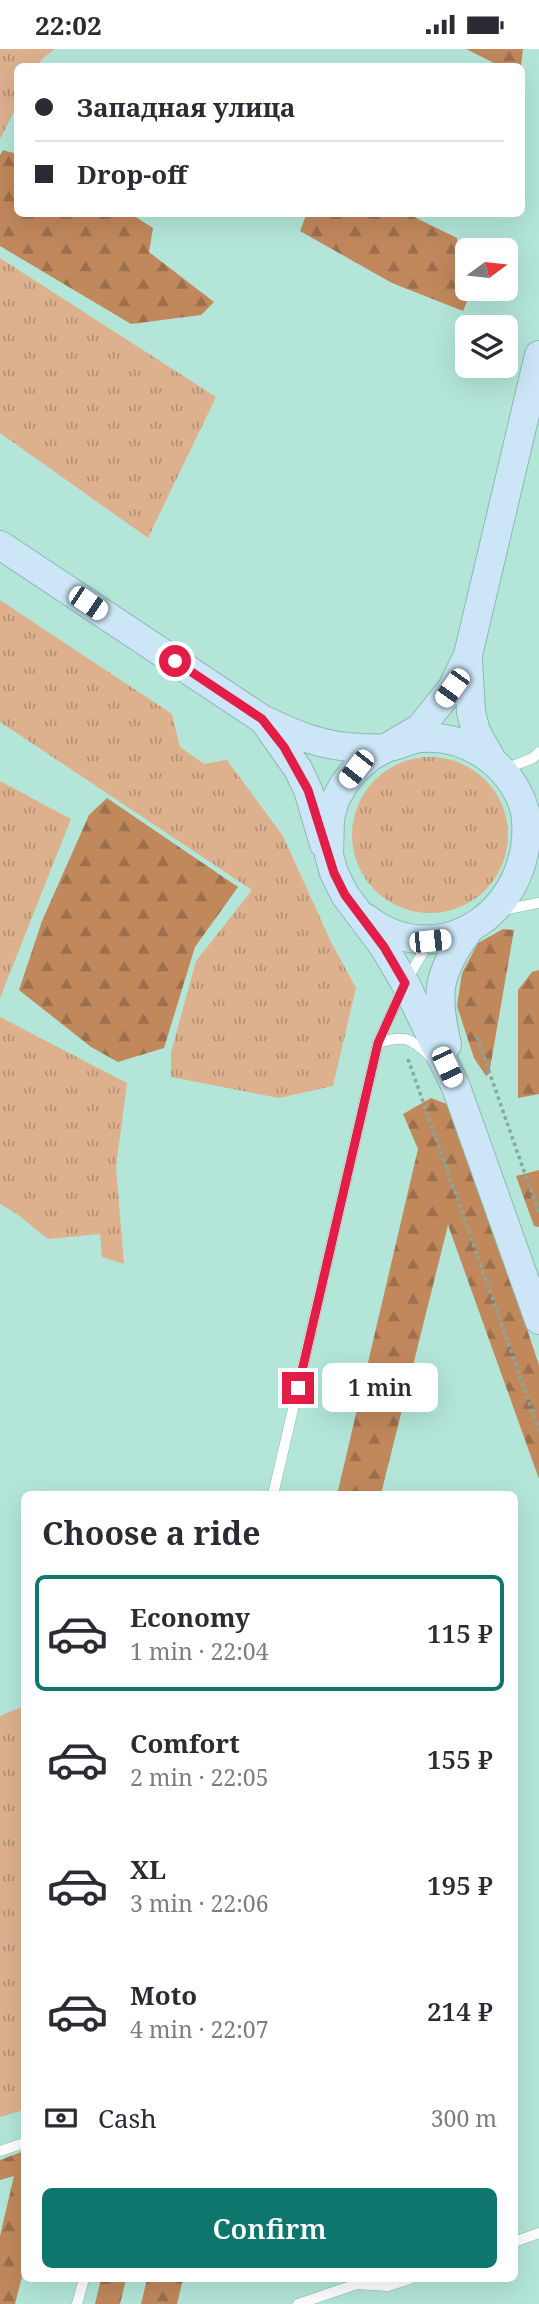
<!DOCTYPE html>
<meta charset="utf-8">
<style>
body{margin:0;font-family:"Noto Serif",serif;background:#f7f7f7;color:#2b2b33;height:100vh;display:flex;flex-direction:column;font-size:26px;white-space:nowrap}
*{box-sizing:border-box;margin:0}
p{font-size:23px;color:#7c7c81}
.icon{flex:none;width:38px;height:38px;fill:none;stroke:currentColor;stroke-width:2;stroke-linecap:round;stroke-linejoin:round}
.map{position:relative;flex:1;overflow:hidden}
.drawer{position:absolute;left:21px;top:1442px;width:497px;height:791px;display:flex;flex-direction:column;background:#fff;border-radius:10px;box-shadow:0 7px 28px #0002}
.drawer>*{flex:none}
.top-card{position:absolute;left:14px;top:14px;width:511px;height:154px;border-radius:10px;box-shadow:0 7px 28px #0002;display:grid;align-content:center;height:154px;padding:0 21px;background:#fff}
.needle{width:46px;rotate:75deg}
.fabs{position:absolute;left:455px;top:189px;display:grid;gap:14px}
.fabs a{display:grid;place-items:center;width:63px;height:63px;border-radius:10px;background:#fff;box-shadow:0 7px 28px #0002;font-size:35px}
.end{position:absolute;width:32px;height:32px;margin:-16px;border:9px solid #e11d48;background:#fff;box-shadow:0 0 0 4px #fff}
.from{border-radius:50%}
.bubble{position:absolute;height:49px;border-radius:10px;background:#fff;box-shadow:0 7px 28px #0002;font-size:23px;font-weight:600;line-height:49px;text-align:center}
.car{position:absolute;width:21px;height:42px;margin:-21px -10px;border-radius:9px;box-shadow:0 0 5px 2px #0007;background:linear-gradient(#fff 24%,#345 0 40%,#fff 0 76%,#345 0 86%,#fff 0)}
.top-card b{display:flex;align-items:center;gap:24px;height:66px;font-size:26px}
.top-card b+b{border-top:2px solid #e1e1e2}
.top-card i{width:18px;height:18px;background:#2b2b33}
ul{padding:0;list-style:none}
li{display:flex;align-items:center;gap:21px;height:116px;margin:0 14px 10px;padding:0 7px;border:4px solid transparent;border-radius:10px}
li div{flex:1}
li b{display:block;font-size:26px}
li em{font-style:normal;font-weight:600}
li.active{border-color:#0f766e}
li>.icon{width:63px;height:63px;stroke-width:1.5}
h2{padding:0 21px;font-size:32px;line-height:84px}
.pay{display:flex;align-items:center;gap:18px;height:77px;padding:0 21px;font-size:26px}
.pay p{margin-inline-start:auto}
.action{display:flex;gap:14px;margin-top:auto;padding:14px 21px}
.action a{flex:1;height:80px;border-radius:10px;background:#0f766e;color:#fff;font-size:28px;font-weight:600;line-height:80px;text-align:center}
.status{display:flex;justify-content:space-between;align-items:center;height:49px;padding:0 35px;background:#fff;direction:ltr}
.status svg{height:19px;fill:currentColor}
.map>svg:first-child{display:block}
</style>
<div class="status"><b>22:02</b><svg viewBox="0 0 49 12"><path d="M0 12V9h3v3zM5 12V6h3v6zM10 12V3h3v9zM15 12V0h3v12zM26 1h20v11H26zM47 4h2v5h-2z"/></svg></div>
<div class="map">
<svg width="539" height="2255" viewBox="0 0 539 2255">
<defs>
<pattern id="grass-tufts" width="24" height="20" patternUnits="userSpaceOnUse" patternTransform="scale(1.75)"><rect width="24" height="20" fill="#deb18e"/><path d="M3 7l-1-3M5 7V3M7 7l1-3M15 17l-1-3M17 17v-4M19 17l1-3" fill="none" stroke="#b49175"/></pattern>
<pattern id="forest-firs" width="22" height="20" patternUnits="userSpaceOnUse" patternTransform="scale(1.75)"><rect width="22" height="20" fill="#c1885c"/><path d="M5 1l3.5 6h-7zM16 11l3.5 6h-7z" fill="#9d704d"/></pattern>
</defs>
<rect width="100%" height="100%" fill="#b3e6d9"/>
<!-- grass -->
<g fill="url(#grass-tufts)">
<polygon points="0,0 55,0 42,10 38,17 18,18 17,57 0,90"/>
<polygon points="0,209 216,348 148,489 0,384"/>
<polygon points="0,551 172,665 180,698 204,715 227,711 283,787 331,893 356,939 333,1037 279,1049 171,1028 171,1003 196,912 252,841 0,673"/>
<circle cx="430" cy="786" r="78"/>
<polygon points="0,732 71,770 0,949"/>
<polygon points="0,968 127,1034 116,1118 124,1215 102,1208 100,1185 48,1190 17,1165 0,1155"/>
<polygon points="24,1657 24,2061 0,2068 0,1667"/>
</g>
<!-- forest -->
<g fill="url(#forest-firs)">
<polygon points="466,0 523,0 521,17 500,17"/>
<polygon points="3,101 17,105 18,164 131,165 153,179 149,203 214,253 201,266 131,275 0,197 0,106"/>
<polygon points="307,164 408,165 457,189 459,208 467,212 467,240 472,240 463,262 392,234 300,182"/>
<polygon points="107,749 238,838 195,898 164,999 118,1013 91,998 19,941 42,872 89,766"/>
<polygon points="503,880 514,881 489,1025 486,1027 474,1009 457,957 462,924 478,894"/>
<polygon points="539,921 539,1045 518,1049 518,941 532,923"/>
<polygon points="431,1049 452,1057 539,1316 539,1430 448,1176 381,1445 337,1446 418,1100 403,1065"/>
<polygon points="539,1121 539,1178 534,1177 516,1127"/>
<polygon points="24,2102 24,2220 15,2255 0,2255 0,2187 14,2127 0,2131 0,2111"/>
<polygon points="101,2230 126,2230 120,2255 95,2255"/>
<polygon points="147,2230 183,2230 177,2255 141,2255"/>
</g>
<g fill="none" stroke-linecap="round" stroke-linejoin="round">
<defs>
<g id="lane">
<polyline points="505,720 533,709 539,703"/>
<polyline points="502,861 539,854"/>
<path d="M378 994C404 986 410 988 430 1007"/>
<polyline points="273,1446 378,994 405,934 429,893"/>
<polyline points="0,2102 24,2094"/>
<polyline points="514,2193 539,2184"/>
<polyline points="77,2255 84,2230"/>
<polyline points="298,2255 357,2235 388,2237 410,2230"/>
</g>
<g id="secondary">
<polyline points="539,306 468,606 452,639 420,679 370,708 356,720 344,735 335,751 330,769 329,806 334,824 345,846 384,898 405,934 456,1038 539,1271"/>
<path d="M0 496 262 670C298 687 323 698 363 699 370 699 378 700 385 699 397 697 408 691 421 689 468 685 512 717 525 762 539 857 442 928 366 869"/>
<polyline points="468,610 471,663 476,683 492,711"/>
<polyline points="264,672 298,720 308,741 324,795"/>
<path d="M447 996C436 946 436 926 467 884"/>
</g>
</defs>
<!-- lane casing -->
<use href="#lane" stroke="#89bbaf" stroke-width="11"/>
<!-- secondary casing -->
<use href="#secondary" stroke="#89bbaf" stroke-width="30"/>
<!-- path -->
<g stroke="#82aaa0" stroke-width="3.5" stroke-dasharray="3.5 3.5" stroke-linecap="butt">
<polyline points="477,988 539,1165"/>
<polyline points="408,1010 539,1382"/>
</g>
<!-- lane -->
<use href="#lane" stroke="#fff" stroke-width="10"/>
<!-- secondary -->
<use href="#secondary" stroke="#cce6f7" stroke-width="28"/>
</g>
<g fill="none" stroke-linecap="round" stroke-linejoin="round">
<!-- route -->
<polyline stroke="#e11d48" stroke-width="9" points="175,612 262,670 284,698 308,741 334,824 345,846 384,898 405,934 378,994 298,1339"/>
</g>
</svg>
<div class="fabs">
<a><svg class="needle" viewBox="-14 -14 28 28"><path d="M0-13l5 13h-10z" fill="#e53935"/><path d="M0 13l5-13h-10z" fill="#7c7c81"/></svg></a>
<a><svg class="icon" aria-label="layers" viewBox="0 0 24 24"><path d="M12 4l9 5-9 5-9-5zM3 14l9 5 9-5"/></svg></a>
</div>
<i class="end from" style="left:175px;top:612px"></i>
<i class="end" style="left:298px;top:1339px"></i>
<div class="bubble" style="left:322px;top:1314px;width:116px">1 min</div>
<i class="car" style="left:88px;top:554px;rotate:124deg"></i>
<i class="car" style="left:452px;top:639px;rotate:216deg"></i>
<i class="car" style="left:356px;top:720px;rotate:218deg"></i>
<i class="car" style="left:430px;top:892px;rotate:84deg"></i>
<i class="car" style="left:447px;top:1018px;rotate:155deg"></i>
<div class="top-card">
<b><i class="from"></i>Западная улица</b>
<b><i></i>Drop-off</b>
</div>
<section class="drawer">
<h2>Choose a ride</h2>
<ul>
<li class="active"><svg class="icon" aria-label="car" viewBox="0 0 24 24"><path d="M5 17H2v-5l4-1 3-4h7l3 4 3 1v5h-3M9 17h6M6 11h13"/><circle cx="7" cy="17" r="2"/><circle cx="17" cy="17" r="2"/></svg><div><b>Economy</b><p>1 min · 22:04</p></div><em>115 ₽</em></li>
<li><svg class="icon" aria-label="car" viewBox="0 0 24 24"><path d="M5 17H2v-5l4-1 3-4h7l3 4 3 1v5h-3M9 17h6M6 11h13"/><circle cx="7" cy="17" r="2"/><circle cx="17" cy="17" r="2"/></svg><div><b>Comfort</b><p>2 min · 22:05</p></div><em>155 ₽</em></li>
<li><svg class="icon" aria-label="car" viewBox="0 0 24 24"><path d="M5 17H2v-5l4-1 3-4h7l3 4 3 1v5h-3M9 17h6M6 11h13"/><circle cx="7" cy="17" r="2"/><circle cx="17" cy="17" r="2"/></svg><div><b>XL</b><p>3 min · 22:06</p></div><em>195 ₽</em></li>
<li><svg class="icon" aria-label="car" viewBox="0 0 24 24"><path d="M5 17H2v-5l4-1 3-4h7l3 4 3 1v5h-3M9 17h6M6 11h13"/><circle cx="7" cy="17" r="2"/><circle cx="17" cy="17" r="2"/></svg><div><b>Moto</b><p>4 min · 22:07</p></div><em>214 ₽</em></li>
</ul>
<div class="pay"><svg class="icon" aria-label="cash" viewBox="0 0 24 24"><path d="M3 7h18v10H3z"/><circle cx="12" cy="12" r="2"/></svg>Cash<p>300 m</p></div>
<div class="action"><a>Confirm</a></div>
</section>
</div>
